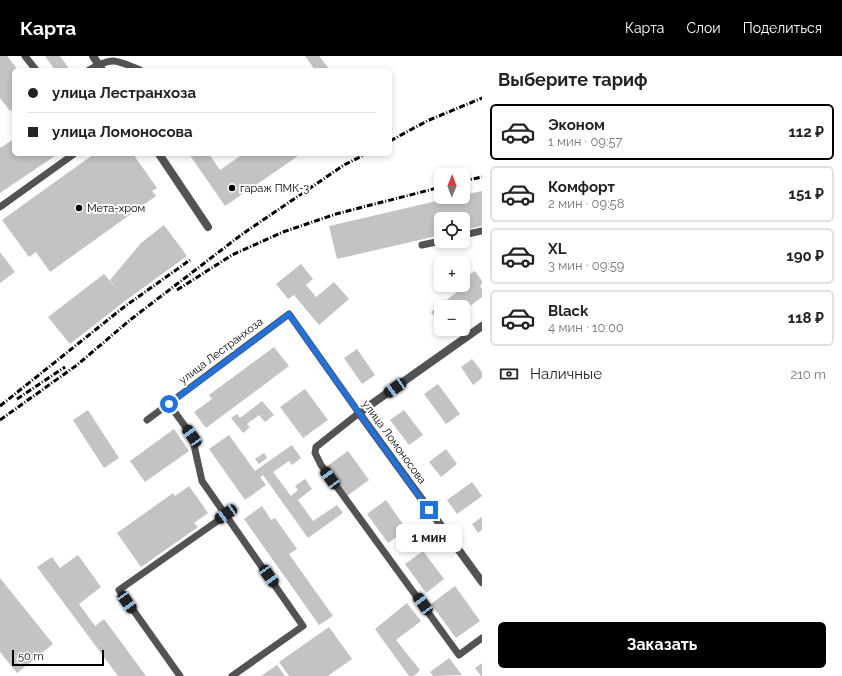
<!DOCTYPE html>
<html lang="ru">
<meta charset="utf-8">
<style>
body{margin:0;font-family:Raleway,sans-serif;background:#f6f6f6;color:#222;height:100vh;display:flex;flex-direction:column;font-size:15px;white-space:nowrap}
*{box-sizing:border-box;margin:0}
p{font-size:13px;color:#767676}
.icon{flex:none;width:22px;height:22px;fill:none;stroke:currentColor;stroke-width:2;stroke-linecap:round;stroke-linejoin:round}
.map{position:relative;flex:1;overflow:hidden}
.panel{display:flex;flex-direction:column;background:#fff;width:360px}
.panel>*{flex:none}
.hud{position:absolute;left:12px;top:12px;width:380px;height:88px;border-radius:6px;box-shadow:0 2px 6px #0003;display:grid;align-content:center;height:88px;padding:0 16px;background:#fff}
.needle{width:26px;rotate:1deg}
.buttons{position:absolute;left:434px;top:112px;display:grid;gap:8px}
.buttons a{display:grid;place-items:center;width:36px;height:36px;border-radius:6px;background:#fff;box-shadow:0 2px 6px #0003;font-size:20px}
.scale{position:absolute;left:12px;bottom:10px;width:92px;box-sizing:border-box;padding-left:4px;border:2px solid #000;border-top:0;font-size:11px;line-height:14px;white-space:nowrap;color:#000;-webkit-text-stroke:3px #fff;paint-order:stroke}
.end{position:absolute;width:18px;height:18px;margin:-9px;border:5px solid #1a73e8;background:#fff;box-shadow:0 0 0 2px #fff}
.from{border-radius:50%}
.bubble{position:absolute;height:28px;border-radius:6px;background:#fff;box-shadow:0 2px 6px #0003;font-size:13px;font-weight:700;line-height:28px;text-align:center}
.car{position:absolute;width:12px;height:24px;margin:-12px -6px;border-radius:5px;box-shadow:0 0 3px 1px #0007;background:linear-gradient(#222 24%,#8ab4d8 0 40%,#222 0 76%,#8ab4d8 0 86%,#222 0)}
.hud b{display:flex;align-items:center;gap:14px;height:38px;font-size:15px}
.hud b+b{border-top:1px solid #e0e0e0}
.hud i{width:10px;height:10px;background:#222}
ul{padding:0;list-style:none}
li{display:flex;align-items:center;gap:12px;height:56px;margin:0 8px 6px;padding:0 8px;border:2px solid #e0e0e0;border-radius:6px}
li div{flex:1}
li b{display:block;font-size:15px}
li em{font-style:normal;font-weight:700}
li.active{border-color:#000}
li>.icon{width:36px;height:36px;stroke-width:1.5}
h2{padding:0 16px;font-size:18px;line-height:48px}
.pay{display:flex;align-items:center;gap:10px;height:44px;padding:0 16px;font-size:15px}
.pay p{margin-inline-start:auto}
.button{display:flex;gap:8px;margin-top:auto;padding:8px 16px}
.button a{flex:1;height:46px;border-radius:6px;background:#000;color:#fff;font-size:16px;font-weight:700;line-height:46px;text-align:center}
header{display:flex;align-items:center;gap:24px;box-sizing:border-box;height:56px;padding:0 20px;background:#000;color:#fff}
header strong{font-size:19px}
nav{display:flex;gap:22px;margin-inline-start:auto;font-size:14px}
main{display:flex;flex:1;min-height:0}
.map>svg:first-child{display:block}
</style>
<header>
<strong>Карта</strong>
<nav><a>Карта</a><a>Слои</a><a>Поделиться</a></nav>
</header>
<main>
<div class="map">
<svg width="482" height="620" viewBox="0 0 482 620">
<rect width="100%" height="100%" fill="#fff"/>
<!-- building -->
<g fill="#c3c3c3">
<polygon points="0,0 7,0 18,14 14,14 14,52 10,55 0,42"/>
<polygon points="45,0 60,0 70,14 55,14"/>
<polygon points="305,0 319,0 330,14 315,14"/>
<polygon points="14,83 14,98 58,98 0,137 0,92"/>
<polygon points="94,98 102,98 103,100 106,98 133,98 157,132 152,135 156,140 50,216 36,196 29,201 2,164"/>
<polygon points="189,98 209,98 220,114 243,98 301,98 225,150"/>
<polygon points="482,135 482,170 463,174 463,163 441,163 441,179 337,203 329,170 454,141 463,141 463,139"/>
<polygon points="164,169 187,200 125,245 70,288 48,261 104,218 118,234 110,224 141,187"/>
<polygon points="0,196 15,216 0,227"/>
<polygon points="301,208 313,223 306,229 316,241 334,226 349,243 319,269 294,239 288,243 276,228"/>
<polygon points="475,215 482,225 482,228 480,230 482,233 482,241 463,255 463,251 441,251 441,270 431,256 461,233 458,229 463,229 463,223"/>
<polygon points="274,291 289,310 206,372 194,356 212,343 209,339"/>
<polygon points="357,293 375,319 362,328 344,302"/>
<polygon points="472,303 482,316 482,322 473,329 461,311"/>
<polygon points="438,328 460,358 446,368 424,338"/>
<polygon points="305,333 328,364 303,382 280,351"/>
<polygon points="262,345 274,359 265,366 259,359 247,368 250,371 243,377 231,362 237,358 240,362"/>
<polygon points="88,354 119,402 104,412 73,364"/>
<polygon points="404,354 423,379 409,389 390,364"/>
<polygon points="174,373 189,395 145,426 130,405"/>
<polygon points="229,379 255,415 292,389 301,402 292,409 289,405 273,416 291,440 298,434 295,430 305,423 312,433 298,444 313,465 337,449 343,457 308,482 263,419 260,421 266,429 245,444 209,393"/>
<polygon points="446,393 457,408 441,421 429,406"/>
<polygon points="348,395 369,424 347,440 326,411"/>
<polygon points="264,397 267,402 259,408 255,403"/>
<polygon points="472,426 482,440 457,458 447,444"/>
<polygon points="189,430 208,457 194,467 198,471 141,511 117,477 173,437 175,440"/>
<polygon points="386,444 407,474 388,487 367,458"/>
<polygon points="262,450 271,464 275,462 297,493 289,498 333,560 319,569 244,463"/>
<polygon points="482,461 482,474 478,477 472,468"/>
<polygon points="423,495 444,523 426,537 405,508"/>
<polygon points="78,499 101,531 79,548 95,570 104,563 146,620 118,620 37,511 52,501 60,512"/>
<polygon points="0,522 53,588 17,617 0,596"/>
<polygon points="455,530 480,565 456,582 431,548"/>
<polygon points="407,547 421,565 396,584 420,614 414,620 409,620 375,573"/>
<polygon points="329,571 352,603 328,620 289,620 279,606"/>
<polygon points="449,602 462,619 433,620 430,616"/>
<polygon points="482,607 482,620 481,620 475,612"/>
<polygon points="277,609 285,620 261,620"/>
</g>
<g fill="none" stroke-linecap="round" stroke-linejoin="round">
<!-- lane -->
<g stroke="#535353" stroke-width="7">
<polyline points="25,0 36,14"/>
<path d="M89 14C113 0 116 4 140 14"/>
<polyline points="0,151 74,98"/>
<polyline points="463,179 482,175"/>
<polyline points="422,189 441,185"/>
<polyline points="169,348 192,380 202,425 303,570 232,620"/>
<polyline points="147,364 289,258 359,357 316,391 315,397 321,409 459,599 482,582"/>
<polyline points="180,620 119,534 226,459"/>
</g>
<!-- street -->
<g stroke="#535353" stroke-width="8">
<polyline points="93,0 102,14"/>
<polyline points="159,98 208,171"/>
<polyline points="482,270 359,357 482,526"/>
</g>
<!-- rail -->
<g stroke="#000" stroke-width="3" stroke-dasharray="6 2 1 2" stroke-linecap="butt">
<polyline points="390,85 427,65 482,42"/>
<polyline points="463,125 482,121"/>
<polyline points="177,234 232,199 283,176 336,158 441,131"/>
<polyline points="17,343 65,311"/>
<polyline points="0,350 124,251 190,204"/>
<polyline points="0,364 77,309 130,264 241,179 344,109 366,98"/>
</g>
</g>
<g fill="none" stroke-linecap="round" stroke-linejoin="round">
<!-- route -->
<polyline stroke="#1a73e8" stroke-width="5" points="169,348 289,258 359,357 429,454"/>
</g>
<!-- markers -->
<g fill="#000" stroke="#fff" stroke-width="1.5">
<circle cx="232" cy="132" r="4"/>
<circle cx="79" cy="152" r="4"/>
</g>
<g text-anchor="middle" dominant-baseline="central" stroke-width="4" stroke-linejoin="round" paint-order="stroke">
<!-- poi labels -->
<g font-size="11" fill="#000" stroke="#fff" text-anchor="start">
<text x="240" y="132">гараж ПМК-3</text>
<text x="87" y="152">Мета-хром</text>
</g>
<!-- street labels -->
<g font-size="11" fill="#000" stroke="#fff">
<text transform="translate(221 295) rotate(-37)">улица Лестранхоза</text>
<text transform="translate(394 386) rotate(54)">улица Ломоносова</text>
</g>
</g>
</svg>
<div class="buttons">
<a><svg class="needle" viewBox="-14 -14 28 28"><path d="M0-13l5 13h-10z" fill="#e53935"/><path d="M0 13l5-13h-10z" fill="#767676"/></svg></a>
<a><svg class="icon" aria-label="locate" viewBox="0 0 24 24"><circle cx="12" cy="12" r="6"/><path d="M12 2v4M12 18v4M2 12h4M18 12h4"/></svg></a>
<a>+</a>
<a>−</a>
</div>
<div class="scale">50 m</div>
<i class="end from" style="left:169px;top:348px"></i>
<i class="end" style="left:429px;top:454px"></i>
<div class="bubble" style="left:396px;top:468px;width:66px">1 мин</div>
<i class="car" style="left:395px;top:332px;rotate:235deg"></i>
<i class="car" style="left:192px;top:380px;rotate:325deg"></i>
<i class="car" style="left:330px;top:422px;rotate:324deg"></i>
<i class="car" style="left:226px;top:458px;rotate:235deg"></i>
<i class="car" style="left:269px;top:520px;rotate:145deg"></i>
<i class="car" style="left:127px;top:546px;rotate:145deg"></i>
<i class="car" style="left:423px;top:548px;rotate:324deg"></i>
<div class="hud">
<b><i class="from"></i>улица Лестранхоза</b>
<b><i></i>улица Ломоносова</b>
</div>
</div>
<section class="panel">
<h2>Выберите тариф</h2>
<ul>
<li class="active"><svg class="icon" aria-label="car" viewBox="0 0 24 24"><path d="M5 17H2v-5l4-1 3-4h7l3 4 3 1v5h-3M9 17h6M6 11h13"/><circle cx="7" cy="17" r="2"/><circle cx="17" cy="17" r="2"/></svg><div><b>Эконом</b><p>1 мин · 09:57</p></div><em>112 ₽</em></li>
<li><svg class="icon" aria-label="car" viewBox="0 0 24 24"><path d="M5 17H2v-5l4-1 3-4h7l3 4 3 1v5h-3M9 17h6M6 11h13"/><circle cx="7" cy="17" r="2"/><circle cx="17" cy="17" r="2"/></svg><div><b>Комфорт</b><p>2 мин · 09:58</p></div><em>151 ₽</em></li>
<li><svg class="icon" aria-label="car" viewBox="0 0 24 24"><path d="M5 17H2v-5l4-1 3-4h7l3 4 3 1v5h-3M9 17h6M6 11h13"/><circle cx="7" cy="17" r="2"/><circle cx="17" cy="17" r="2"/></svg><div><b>XL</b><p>3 мин · 09:59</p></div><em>190 ₽</em></li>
<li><svg class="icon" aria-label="car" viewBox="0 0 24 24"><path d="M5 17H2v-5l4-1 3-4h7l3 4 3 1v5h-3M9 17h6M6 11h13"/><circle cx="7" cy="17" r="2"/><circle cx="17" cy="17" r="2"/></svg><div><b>Black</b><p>4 мин · 10:00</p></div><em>118 ₽</em></li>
</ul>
<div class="pay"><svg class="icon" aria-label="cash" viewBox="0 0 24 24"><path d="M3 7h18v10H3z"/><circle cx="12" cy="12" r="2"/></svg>Наличные<p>210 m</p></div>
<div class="button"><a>Заказать</a></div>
</section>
</main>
